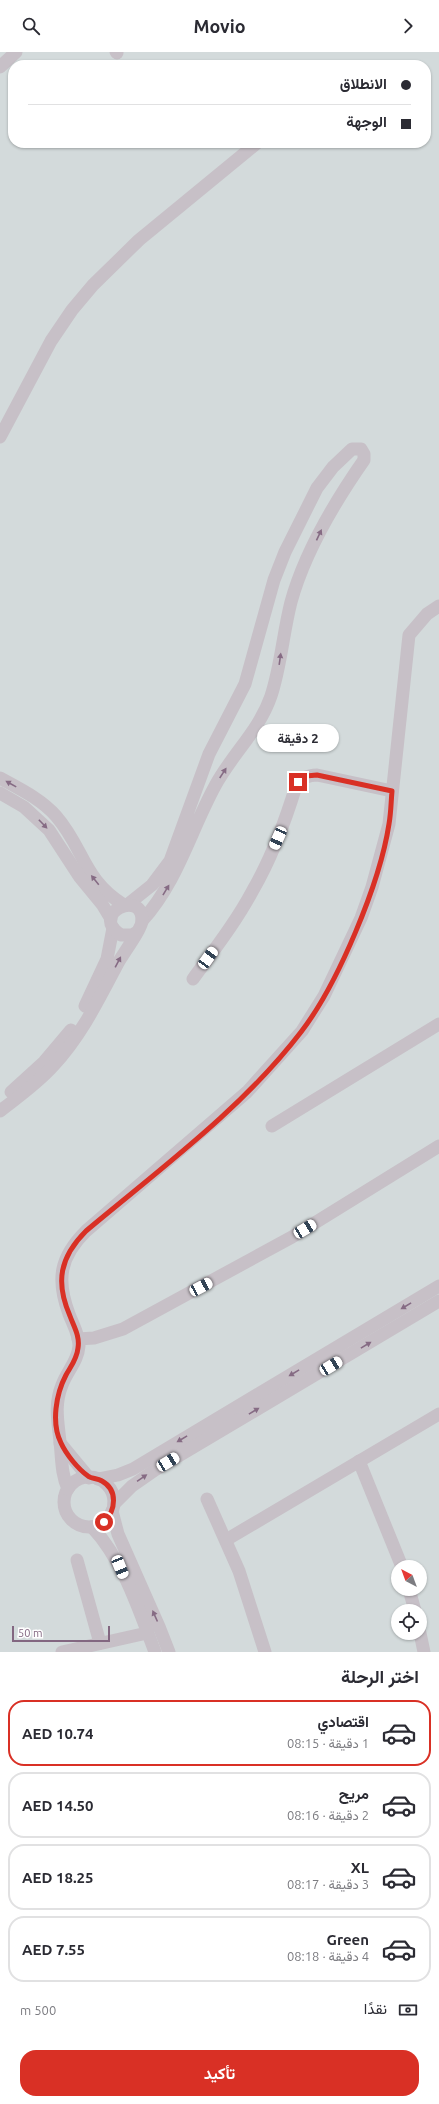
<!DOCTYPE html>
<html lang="ar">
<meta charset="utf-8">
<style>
body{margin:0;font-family:Ubuntu,Vazirmatn,sans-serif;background:#f2f2f3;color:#2b2b33;direction:rtl;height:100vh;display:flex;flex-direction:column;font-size:15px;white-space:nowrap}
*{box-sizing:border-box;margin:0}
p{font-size:13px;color:#7c7c81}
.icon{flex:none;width:22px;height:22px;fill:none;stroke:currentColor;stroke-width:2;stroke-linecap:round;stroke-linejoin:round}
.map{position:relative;height:1600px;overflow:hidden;direction:ltr}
.panel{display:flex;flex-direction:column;background:#fff;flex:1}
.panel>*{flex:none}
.banner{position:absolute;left:8px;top:8px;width:423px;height:88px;border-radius:16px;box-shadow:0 1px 3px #0004;direction:rtl;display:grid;align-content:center;height:88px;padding:0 20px;background:#fff}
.needle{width:26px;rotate:319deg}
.controls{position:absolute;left:391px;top:1508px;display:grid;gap:8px}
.controls a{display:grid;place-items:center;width:36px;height:36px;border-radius:50%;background:#fff;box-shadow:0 1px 3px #0004;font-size:20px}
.scale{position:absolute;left:12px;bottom:10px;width:98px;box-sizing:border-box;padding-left:4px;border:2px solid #836781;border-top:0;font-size:11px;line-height:14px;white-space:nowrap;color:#836781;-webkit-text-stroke:3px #fff;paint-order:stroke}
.end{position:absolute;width:18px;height:18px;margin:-9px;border:5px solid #d93025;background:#fff;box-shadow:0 0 0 2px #fff}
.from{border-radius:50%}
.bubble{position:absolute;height:28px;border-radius:14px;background:#fff;box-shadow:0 1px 3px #0004;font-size:13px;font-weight:700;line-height:28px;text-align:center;direction:rtl}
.car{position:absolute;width:12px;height:24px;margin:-12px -6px;border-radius:5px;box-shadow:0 0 3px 1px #0007;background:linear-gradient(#fff 24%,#345 0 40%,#fff 0 76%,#345 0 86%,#fff 0)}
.banner b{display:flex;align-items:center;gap:14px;height:38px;font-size:15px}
.banner b+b{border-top:1px solid #e1e1e2}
.banner i{width:10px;height:10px;background:#2b2b33}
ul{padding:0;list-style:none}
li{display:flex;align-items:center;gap:12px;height:66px;margin:0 8px 6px;padding:0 12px;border:2px solid #e1e1e2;border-radius:16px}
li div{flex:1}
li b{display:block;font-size:15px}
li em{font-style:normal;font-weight:700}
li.active{border-color:#d93025}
li>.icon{width:36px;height:36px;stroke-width:1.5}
h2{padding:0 20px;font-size:18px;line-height:48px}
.pay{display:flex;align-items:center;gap:10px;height:44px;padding:0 20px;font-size:15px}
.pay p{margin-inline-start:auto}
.cta{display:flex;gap:8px;margin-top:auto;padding:8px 20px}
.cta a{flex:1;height:46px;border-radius:16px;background:#d93025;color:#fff;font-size:16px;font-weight:700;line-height:46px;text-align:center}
header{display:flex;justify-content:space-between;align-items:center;height:52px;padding:0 20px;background:#fff;font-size:18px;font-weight:700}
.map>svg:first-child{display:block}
</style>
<header><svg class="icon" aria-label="forward" viewBox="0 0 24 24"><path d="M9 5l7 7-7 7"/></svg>Movio<svg class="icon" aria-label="search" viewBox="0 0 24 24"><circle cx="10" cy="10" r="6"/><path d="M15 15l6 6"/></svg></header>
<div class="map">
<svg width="439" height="1600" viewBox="0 0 439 1600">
<rect width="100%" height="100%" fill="#f3f6f5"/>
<!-- green -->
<path fill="#d3dadb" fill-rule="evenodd" d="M0 0H439V1600H0ZM13 13H426V91H13ZM398 1515H420V1537H398ZM398 1559H420V1581H398Z"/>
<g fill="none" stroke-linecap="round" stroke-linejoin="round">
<!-- minor -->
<g stroke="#c7c0c7" stroke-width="13">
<polyline points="116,0 117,1"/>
<polyline points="0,15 16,0"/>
<polyline points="0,385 51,289 72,258 93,233 139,188 257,91"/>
<path d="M0 726C20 737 41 747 56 764 84 796 83 828 124 853"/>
<polyline points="0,741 24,755 49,778 79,824 102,852 111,867"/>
<path d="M127 853 152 833 170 809 209 702 245 632 274 528 285 500 317 436 333 415 352 397H361L364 402V408C334 451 305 499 291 550 283 581 281 614 271 644 259 679 232 702 215 734 190 780 178 829 142 869"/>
<path d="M193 927C214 898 236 870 253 838 272 805 285 770 296 734 301 726 308 723 317 723L392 739"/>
<polyline points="85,954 107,907 113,876"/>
<polyline points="11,1040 44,1010 71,978"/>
<path d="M0 1059C18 1045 38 1031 53 1014 81 984 99 947 118 911 123 902 142 876 142 869 143 836 88 862 121 883H132L137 880"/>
<polyline points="272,1074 439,972"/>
<polyline points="78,1287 94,1286 123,1277 292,1185 439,1094"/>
<polyline points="60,1391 89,1426"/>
<polyline points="359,1409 402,1515"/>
<circle cx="89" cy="1450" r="25"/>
<polyline points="98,1427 118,1423 133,1417 439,1234"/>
<path d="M68 1437C61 1421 62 1407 60 1390 58 1369 54 1353 62 1333 67 1319 78 1309 79 1294 79 1282 73 1273 69 1262 56 1227 60 1205 86 1179L247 1040 302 979 324 944 361 866 372 835 389 772 409 583 427 562 439 554"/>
<polyline points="207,1447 239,1519 265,1600"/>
<polyline points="114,1452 132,1434 155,1418 439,1249"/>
<polyline points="112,1459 118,1482 160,1577 169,1600"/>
<path d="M92 1475C123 1508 139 1558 155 1600"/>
<polyline points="226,1488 439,1362"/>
<polyline points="77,1508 100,1591"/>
<polyline points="409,1537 415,1559"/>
<polyline points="420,1581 424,1600"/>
<polyline points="62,1600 147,1581"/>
</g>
</g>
<!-- one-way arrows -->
<defs><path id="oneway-solid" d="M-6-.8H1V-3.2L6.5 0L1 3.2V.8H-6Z"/></defs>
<g fill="#866b84">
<use href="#oneway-solid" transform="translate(319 483) rotate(-65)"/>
<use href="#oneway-solid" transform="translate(280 607) rotate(-82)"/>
<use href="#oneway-solid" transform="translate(223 721) rotate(-57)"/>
<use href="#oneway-solid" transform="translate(11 732) rotate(-151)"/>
<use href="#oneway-solid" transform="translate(43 772) rotate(46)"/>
<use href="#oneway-solid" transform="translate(95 828) rotate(-129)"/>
<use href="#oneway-solid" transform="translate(166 838) rotate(-59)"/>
<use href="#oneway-solid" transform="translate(118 910) rotate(-62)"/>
<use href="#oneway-solid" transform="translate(406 1254) rotate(149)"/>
<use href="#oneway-solid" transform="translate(366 1293) rotate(-31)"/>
<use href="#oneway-solid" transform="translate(294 1321) rotate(149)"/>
<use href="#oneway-solid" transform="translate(254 1359) rotate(-31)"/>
<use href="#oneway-solid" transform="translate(182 1387) rotate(149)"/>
<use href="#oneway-solid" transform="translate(142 1426) rotate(-34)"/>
<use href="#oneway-solid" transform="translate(155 1564) rotate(-114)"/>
</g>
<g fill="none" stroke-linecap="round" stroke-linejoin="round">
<!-- route -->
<path stroke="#d93025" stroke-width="5" d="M104 1470C116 1458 118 1438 102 1429 97 1426 91 1427 88 1424 78 1417 66 1402 61 1391 51 1371 56 1342 66 1323 71 1314 77 1307 78 1296 80 1284 74 1275 70 1264 55 1230 60 1205 86 1179 160 1117 242 1057 301 980 338 932 380 831 389 772 391 761 391 750 392 739L317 723 306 724 298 730"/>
</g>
</svg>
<div class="controls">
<a><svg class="needle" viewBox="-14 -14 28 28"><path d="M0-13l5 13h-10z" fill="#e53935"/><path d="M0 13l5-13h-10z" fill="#7c7c81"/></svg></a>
<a><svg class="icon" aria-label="locate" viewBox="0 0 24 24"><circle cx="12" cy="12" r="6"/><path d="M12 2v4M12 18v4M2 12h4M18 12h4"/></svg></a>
</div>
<div class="scale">50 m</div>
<i class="end from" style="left:104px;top:1470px"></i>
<i class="end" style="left:298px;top:730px"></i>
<div class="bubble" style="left:257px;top:672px;width:82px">2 دقيقة</div>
<i class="car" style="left:278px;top:786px;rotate:204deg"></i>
<i class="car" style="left:208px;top:906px;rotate:36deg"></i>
<i class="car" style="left:305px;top:1177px;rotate:59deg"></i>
<i class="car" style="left:201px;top:1235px;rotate:62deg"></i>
<i class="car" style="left:331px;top:1314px;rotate:59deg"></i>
<i class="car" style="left:168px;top:1410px;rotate:59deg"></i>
<i class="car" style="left:120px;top:1515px;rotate:158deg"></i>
<div class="banner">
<b><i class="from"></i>الانطلاق</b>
<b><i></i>الوجهة</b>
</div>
</div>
<section class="panel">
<h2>اختر الرحلة</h2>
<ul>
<li class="active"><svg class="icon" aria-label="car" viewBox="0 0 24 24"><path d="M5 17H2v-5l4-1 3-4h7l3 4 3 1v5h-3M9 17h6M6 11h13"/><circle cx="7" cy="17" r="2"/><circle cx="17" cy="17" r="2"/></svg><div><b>اقتصادي</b><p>1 دقيقة · 08:15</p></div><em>AED 10.74</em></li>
<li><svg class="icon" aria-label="car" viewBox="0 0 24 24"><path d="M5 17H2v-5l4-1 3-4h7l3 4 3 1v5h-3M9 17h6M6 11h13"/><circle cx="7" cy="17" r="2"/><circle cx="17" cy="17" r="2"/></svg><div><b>مريح</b><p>2 دقيقة · 08:16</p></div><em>AED 14.50</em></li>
<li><svg class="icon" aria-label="car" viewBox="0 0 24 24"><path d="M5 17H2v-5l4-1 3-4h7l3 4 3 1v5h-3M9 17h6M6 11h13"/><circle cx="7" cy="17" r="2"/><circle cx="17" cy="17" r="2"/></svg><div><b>XL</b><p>3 دقيقة · 08:17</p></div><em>AED 18.25</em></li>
<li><svg class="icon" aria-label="car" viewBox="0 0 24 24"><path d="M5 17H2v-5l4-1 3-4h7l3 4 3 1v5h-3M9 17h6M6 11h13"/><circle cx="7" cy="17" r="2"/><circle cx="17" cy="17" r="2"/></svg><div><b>Green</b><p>4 دقيقة · 08:18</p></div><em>AED 7.55</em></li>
</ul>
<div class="pay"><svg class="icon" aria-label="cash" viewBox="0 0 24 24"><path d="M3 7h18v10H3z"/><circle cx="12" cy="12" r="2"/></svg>نقدًا<p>500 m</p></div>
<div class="cta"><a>تأكيد</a></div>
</section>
